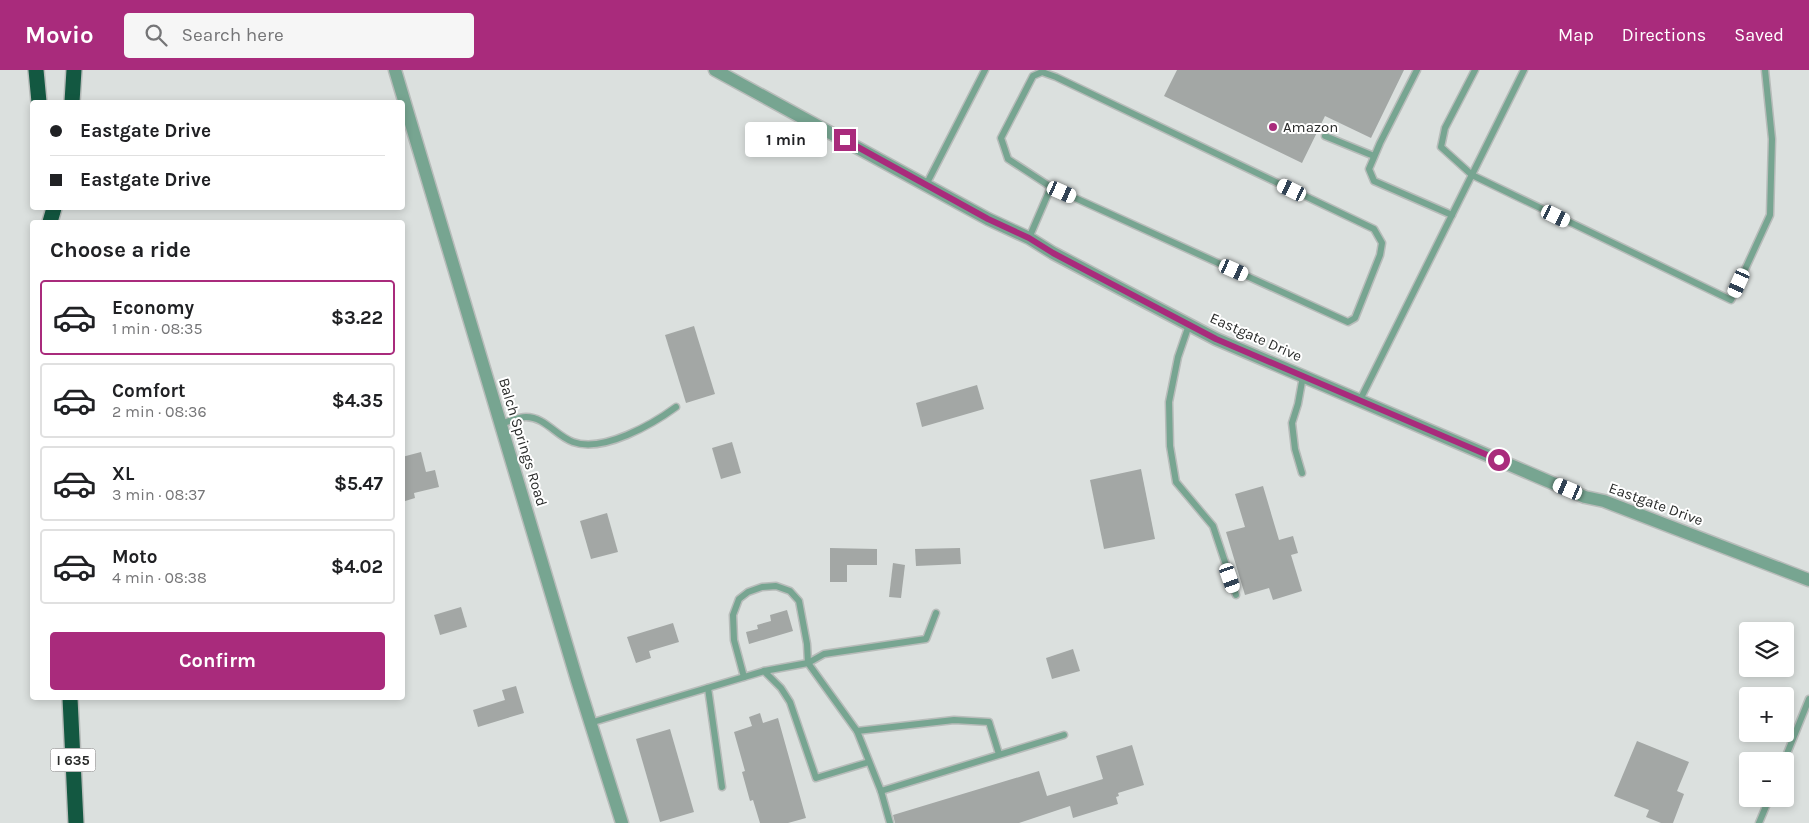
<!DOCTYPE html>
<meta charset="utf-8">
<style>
body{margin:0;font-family:Karla,sans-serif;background:#f6f6f6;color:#202124;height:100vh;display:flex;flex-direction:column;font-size:19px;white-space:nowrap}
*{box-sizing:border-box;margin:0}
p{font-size:16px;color:#757577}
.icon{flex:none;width:28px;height:28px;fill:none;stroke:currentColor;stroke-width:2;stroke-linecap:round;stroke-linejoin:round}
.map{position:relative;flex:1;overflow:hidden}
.side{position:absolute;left:30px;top:150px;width:375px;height:480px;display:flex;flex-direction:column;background:#fff;border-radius:5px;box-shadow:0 2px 8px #0003}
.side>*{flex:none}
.top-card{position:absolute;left:30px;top:30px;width:375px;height:110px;border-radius:5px;box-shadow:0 2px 8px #0003;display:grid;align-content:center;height:110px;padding:0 20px;background:#fff}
.tools{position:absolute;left:1739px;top:552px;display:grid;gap:10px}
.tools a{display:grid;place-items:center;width:55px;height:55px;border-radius:5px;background:#fff;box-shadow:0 2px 8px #0003;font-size:25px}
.end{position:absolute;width:22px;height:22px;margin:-11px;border:6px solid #a92b7c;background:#fff;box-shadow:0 0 0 2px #fff}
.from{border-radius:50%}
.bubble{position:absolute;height:35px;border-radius:5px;background:#fff;box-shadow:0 2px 8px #0003;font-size:16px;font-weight:700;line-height:35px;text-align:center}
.car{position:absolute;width:15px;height:30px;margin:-15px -8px;border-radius:6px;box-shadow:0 0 4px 1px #0007;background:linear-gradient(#fff 24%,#345 0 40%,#fff 0 76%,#345 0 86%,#fff 0)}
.top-card b{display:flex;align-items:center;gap:18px;height:48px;font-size:19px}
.top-card b+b{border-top:1px solid #e0e0e0}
.top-card i{width:12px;height:12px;background:#202124}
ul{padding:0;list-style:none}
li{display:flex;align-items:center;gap:15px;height:75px;margin:0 10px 8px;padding:0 10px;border:2px solid #e0e0e0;border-radius:5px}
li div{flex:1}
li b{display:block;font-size:19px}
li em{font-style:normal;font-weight:700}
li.current{border-color:#a92b7c}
li>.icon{width:45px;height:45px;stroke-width:1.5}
h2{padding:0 20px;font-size:22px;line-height:60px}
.cta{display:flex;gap:10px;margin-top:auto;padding:10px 20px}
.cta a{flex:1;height:58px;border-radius:5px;background:#a92b7c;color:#fff;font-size:20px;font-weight:700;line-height:58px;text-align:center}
header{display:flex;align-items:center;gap:30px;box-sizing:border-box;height:70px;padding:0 25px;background:#a92b7c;color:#fff}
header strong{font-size:24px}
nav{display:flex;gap:28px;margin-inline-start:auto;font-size:18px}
.search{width:350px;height:45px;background:#f6f6f6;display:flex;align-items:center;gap:12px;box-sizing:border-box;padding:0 18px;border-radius:5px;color:#757577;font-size:19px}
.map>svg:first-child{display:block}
</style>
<header>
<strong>Movio</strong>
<div class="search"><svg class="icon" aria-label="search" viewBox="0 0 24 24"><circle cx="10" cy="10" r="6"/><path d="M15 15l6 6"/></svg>Search here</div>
<nav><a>Map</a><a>Directions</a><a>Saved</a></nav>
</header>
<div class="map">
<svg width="1809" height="753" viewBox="0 0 1809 753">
<rect width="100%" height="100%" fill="#dbe0de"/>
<!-- building -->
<g fill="#a3a7a5">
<polygon points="1177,0 1404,0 1371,68 1325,46 1302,93 1164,26"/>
<polygon points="694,256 715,324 686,333 665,265"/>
<polygon points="977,315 984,339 922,357 916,333"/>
<polygon points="732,372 741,403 721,409 712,378"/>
<polygon points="421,382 426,402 435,400 439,417 414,423 415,428 402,432 402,387"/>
<polygon points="1141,399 1155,469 1104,479 1090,410"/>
<polygon points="1263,416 1279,470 1293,466 1298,483 1291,485 1302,521 1273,530 1269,518 1245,525 1226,462 1245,457 1235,424"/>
<polygon points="607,443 618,482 591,489 580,451"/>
<polygon points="830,478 877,479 877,495 847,495 847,512 830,512"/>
<polygon points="960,478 961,494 916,496 915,479"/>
<polygon points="893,493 905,495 901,528 889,527"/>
<polygon points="461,537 467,557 440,565 434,545"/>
<polygon points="787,540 793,561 749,574 746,562 758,559 757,555 771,551 770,545"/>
<polygon points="673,553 679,572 649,581 651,588 636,593 627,567"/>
<polygon points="1073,579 1080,601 1052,609 1046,588"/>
<polygon points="516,616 524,643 478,657 473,640 505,630 502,620"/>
<polygon points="760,643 763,653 778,648 806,748 788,753 760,753 753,730 750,731 742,702 745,701 734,662 752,656 749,647"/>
<polygon points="670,659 694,742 660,752 636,669"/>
<polygon points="1637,671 1689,692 1677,721 1684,724 1673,753 1661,753 1646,747 1649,740 1614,726"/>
<polygon points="1132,675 1144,715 1118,723 1119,726 1116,727 1118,734 1073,748 1070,736 1019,753 895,753 893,745 1039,701 1047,726 1103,709 1096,686"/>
</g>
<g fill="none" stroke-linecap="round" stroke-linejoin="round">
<defs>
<g id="service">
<polyline points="1417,0 1380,73 1369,99 1374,111 1452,145"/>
<polyline points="1475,0 1445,58 1441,77 1472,105 1731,230 1770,145 1772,69 1765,0"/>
<polyline points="1325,66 1374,86"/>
<polyline points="926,115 985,0"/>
<polyline points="1029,168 1051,117 1008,89 1001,68 1033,6 1042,2 1056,7 1374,159 1382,173 1380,185 1355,248 1348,252 1051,117"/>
<polyline points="1189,255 1178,287 1169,332 1170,376 1176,412 1213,456 1236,525"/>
<polyline points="1360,330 1524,0"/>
<path d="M500 354C508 352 518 347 526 347 545 347 556 366 573 372 603 383 653 354 676 337"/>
<polyline points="1302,403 1295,379 1292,353 1298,334 1303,306"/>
<polyline points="764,601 781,618 790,632 816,708 869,692"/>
<polyline points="744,607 734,570 733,545 739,529 748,522 762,517 776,516 790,521 799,531 807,574 808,593 857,661 881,721 890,753"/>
<polyline points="708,618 722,717"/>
<polyline points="590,653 764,601 808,593 824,584 926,569 936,543"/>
<polyline points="857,661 954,650 989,652 999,684"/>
<polyline points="1784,691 1809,629"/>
<polyline points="881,721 1064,665"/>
<polyline points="1759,753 1769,729"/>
</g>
<g id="tertiary">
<polyline points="395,0 577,610 622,753"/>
<polyline points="715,0 988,149 1029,168 1053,183 1216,269 1585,427 1604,431 1809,510"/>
</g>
<g id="motorway">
<polyline points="36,0 39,32"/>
<polyline points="72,32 74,0"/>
<polyline points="50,152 54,138"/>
<polyline points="70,628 76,753"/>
</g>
</defs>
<!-- service casing -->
<use href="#service" stroke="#b8bcba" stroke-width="9"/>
<!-- tertiary casing -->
<use href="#tertiary" stroke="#b8bcba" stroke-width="15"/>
<!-- motorway casing -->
<use href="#motorway" stroke="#b8bcba" stroke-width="18"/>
<!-- service -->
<use href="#service" stroke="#77a591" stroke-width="6"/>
<!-- tertiary -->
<use href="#tertiary" stroke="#77a591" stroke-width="12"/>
<!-- motorway -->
<use href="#motorway" stroke="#135841" stroke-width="15"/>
</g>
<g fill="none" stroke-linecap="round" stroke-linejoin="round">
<!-- route -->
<polyline stroke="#a92b7c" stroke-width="6" points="845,70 988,149 1029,168 1053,183 1216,269 1499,390"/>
</g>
<!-- markers -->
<circle fill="#a92b7c" stroke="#fff" stroke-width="2" cx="1273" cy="57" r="5"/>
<g text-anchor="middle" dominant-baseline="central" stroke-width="4" stroke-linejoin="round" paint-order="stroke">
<!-- shield labels -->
<rect fill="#fff" stroke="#6a6b6b" stroke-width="1" x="50.5" y="678.5" width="45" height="23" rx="4"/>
<g font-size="14" font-weight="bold" fill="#2a2c2b">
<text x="73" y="690">I 635</text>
</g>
<!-- poi labels -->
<g font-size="15" fill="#2a2c2b" stroke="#fff" text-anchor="start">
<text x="1283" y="57">Amazon</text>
</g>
<!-- street labels -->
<g font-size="15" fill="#2a2c2b" stroke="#fff">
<text transform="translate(1256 267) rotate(24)">Eastgate Drive</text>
<text transform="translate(523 372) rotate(73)">Balch Springs Road</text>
<text transform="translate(1656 434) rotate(20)">Eastgate Drive</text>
</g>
</g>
</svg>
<div class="tools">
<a><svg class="icon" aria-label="layers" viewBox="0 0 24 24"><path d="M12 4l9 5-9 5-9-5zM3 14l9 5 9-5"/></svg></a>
<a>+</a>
<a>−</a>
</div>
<i class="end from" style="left:1499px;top:390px"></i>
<i class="end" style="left:845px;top:70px"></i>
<div class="bubble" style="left:745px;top:52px;width:82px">1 min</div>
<i class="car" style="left:1292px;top:120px;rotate:296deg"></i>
<i class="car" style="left:1062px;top:122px;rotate:114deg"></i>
<i class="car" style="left:1556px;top:146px;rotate:116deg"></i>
<i class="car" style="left:1234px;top:200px;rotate:114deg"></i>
<i class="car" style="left:1739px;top:213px;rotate:204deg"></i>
<i class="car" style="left:1568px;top:419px;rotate:293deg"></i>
<i class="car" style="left:1230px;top:508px;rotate:161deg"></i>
<div class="top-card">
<b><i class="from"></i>Eastgate Drive</b>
<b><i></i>Eastgate Drive</b>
</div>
<section class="side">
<h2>Choose a ride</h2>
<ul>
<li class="current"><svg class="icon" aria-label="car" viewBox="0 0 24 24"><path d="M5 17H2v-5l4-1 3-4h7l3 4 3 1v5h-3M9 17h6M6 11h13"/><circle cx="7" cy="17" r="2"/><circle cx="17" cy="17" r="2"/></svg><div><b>Economy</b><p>1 min · 08:35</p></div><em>$3.22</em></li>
<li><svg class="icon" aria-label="car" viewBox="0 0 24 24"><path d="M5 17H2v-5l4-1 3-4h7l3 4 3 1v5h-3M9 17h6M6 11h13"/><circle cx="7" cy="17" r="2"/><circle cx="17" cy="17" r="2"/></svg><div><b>Comfort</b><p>2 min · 08:36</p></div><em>$4.35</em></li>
<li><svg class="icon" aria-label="car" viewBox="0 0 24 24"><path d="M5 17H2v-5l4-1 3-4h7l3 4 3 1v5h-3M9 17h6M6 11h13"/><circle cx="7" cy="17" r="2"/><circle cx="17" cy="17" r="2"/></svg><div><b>XL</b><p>3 min · 08:37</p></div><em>$5.47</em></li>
<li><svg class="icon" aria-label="car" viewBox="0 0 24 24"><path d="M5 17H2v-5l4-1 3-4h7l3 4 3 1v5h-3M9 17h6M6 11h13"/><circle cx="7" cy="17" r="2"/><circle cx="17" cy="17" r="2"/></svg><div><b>Moto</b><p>4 min · 08:38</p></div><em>$4.02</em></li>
</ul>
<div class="cta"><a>Confirm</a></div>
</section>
</div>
